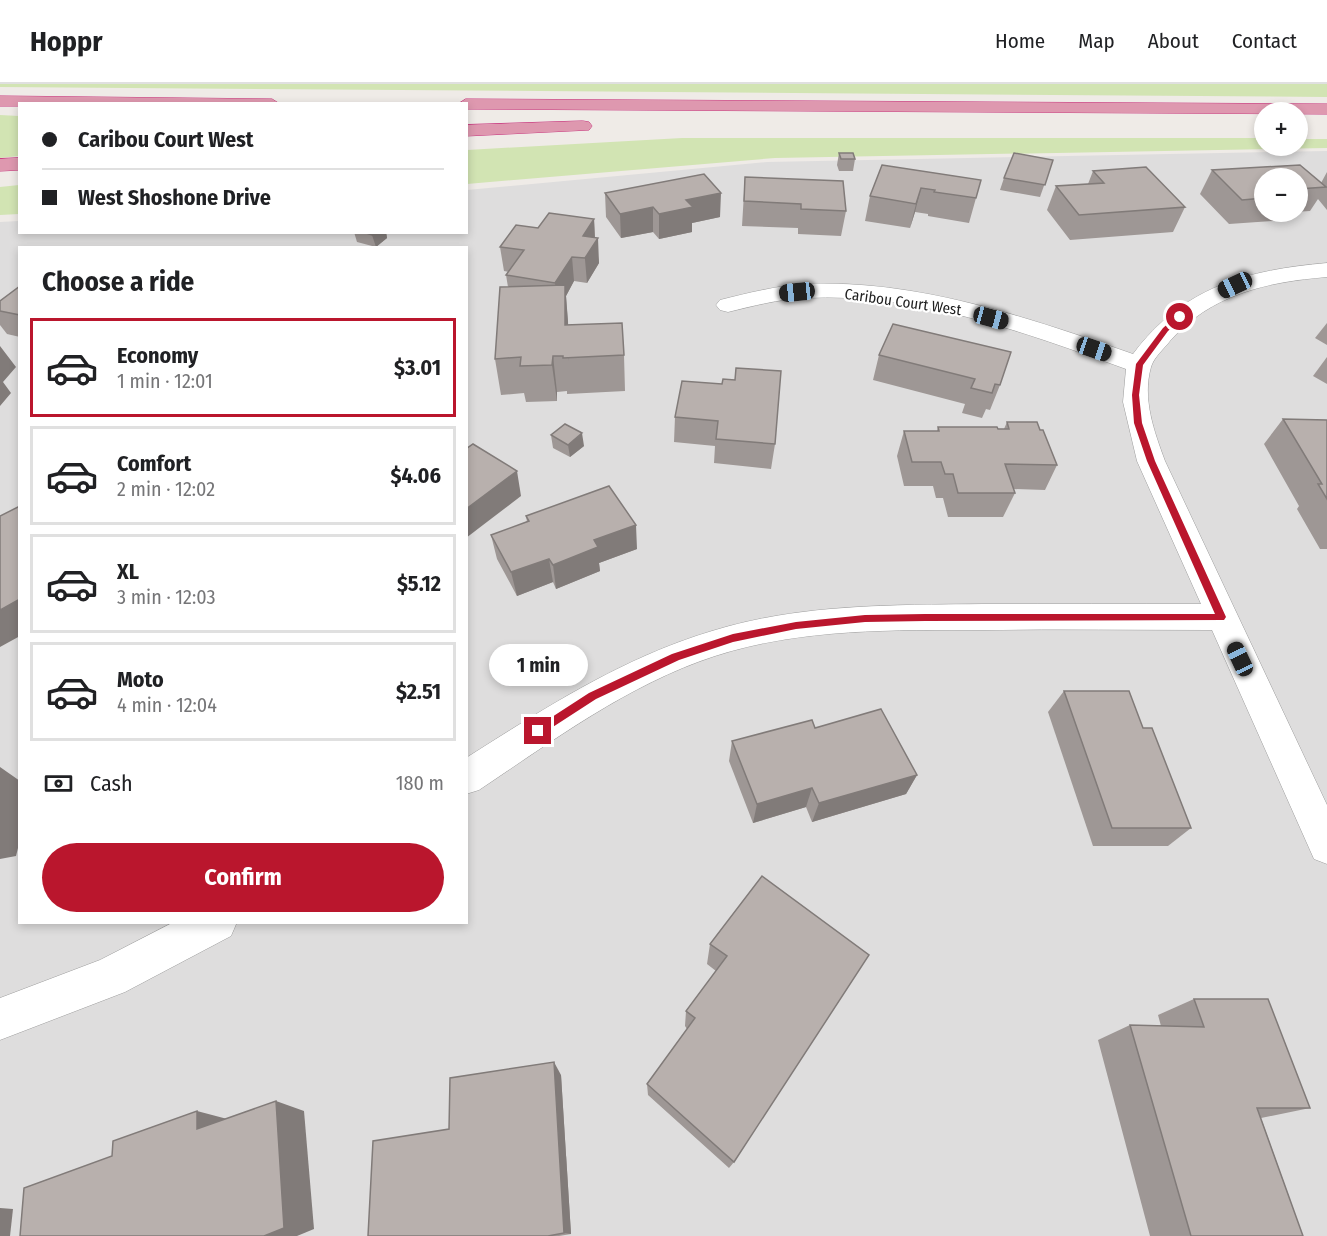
<!DOCTYPE html>
<meta charset="utf-8">
<style>
body{margin:0;font-family:"Fira Sans Condensed",sans-serif;background:#f2f2f2;color:#202124;height:100vh;display:flex;flex-direction:column;font-size:22px;white-space:nowrap}
*{box-sizing:border-box;margin:0}
p{font-size:20px;color:#757577}
.icon{flex:none;width:33px;height:33px;fill:none;stroke:currentColor;stroke-width:2;stroke-linecap:round;stroke-linejoin:round}
.map{position:relative;flex:1;overflow:hidden}
.sheet{position:absolute;left:18px;top:162px;width:450px;height:678px;display:flex;flex-direction:column;background:#fff;border-radius:0px;box-shadow:0 3px 9px #0003}
.sheet>*{flex:none}
.top-card{position:absolute;left:18px;top:18px;width:450px;height:132px;border-radius:0px;box-shadow:0 3px 9px #0003;display:grid;align-content:center;height:132px;padding:0 24px;background:#fff}
.controls{position:absolute;left:1254px;top:18px;display:grid;gap:12px}
.controls a{display:grid;place-items:center;width:54px;height:54px;border-radius:50%;background:#fff;box-shadow:0 3px 9px #0003;font-size:30px}
.end{position:absolute;width:27px;height:27px;margin:-14px;border:8px solid #ba162d;background:#fff;box-shadow:0 0 0 3px #fff}
.from{border-radius:50%}
.bubble{position:absolute;height:42px;border-radius:21px;background:#fff;box-shadow:0 3px 9px #0003;font-size:20px;font-weight:700;line-height:42px;text-align:center}
.car{position:absolute;width:18px;height:36px;margin:-18px -9px;border-radius:8px;box-shadow:0 0 4px 2px #0007;background:linear-gradient(#222 24%,#8ab4d8 0 40%,#222 0 76%,#8ab4d8 0 86%,#222 0)}
.top-card b{display:flex;align-items:center;gap:21px;height:57px;font-size:22px}
.top-card b+b{border-top:2px solid #e0e0e0}
.top-card i{width:15px;height:15px;background:#202124}
ul{padding:0;list-style:none}
li{display:flex;align-items:center;gap:18px;height:99px;margin:0 12px 9px;padding:0 12px;border:3px solid #e0e0e0;border-radius:0px}
li div{flex:1}
li b{display:block;font-size:22px}
li em{font-style:normal;font-weight:700}
li.on{border-color:#ba162d}
li>.icon{width:54px;height:54px;stroke-width:1.5}
h2{padding:0 24px;font-size:27px;line-height:72px}
.pay{display:flex;align-items:center;gap:15px;height:66px;padding:0 24px;font-size:22px}
.pay p{margin-inline-start:auto}
.cta{display:flex;gap:12px;margin-top:auto;padding:12px 24px}
.cta a{flex:1;height:69px;border-radius:36px;background:#ba162d;color:#fff;font-size:24px;font-weight:700;line-height:69px;text-align:center}
header{display:flex;align-items:center;gap:36px;box-sizing:border-box;height:84px;padding:0 30px;background:#fff;border-bottom:2px solid #e0e0e0}
header strong{font-size:28px}
nav{display:flex;gap:33px;margin-inline-start:auto;font-size:21px}
.map>svg:first-child{display:block}
</style>
<header>
<strong>Hoppr</strong>
<nav><a>Home</a><a>Map</a><a>About</a><a>Contact</a></nav>
</header>
<div class="map">
<svg width="1327" height="1152" viewBox="0 0 1327 1152">
<rect width="100%" height="100%" fill="#efebe7"/>
<!-- residential -->
<path fill="#dedddd" fill-rule="evenodd" d="M1327 67V1152H0V138L19 137 20 148H466L467 106 767 78ZM1264 94H1298V128H1264ZM20 164H466V838H20Z"/>
<!-- grass -->
<g fill="#d2e4b3">
<polygon points="0,0 1327,0 1327,13 0,3"/>
<polygon points="0,31 19,32 19,72 0,74"/>
<polygon points="682,54 1264,54 1264,62 1298,62 1298,55 1327,55 1327,64 775,74 467,100 467,66"/>
<polygon points="19,101 19,130 0,131 0,103"/>
</g>
<g fill="none" stroke-linecap="round" stroke-linejoin="round">
<defs>
<g id="minor">
<path d="M1327 179V193C1267 198 1211 210 1170 257 1164 265 1154 273 1151 283 1142 315 1154 347 1165 377L1327 721V780L1314 775 1212 546C1136 546 1061 545 985 546 895 546 801 544 715 572 629 600 554 656 479 706L466 710V674C545 624 622 574 712 547 799 520 892 521 983 520 1055 520 1128 520 1201 520L1137 377 1123 318 1126 285C1024 248 915 208 805 214 779 215 753 222 728 228L720 226 716 221 720 216C748 209 776 202 805 200 917 195 1029 234 1133 270 1183 203 1247 186 1327 179Z"/>
<polygon points="174,838 237,838 231,852 125,908 0,956 0,914 100,876"/>
</g>
<g id="highway">
<polygon points="0,12 272,15 280,20 20,20 20,22 0,22"/>
<polygon points="466,15 1327,20 1327,30 466,25 466,20 458,20"/>
<polygon points="583,37 589,38 592,42 589,46 466,52 466,41"/>
<polygon points="20,74 20,86 0,87 0,75"/>
</g>
</defs>
<!-- minor casing -->
<use href="#minor" stroke="#9d9d9d" stroke-width="1"/>
<!-- highway casing -->
<use href="#highway" stroke="#c8397f" stroke-width="1"/>
<!-- minor -->
<use href="#minor" fill="#fff" fill-rule="evenodd"/>
<!-- highway -->
<use href="#highway" fill="#de98af" fill-rule="evenodd"/>
</g>
<!-- wall -->
<g fill="#9e9795" fill-rule="evenodd">
<polygon points="839,69 855,75 853,87 839,87 837,81"/>
<polygon points="1053,76 1040,113 1000,106 1004,94"/>
<polygon points="882,81 976,114 969,139 928,132 928,130 915,128 910,144 865,137 870,112"/>
<path d="M1300 81 1321 99 1327 88V126L1318 115 1310 127 1278 129 1273 137 1229 140 1200 110 1212 86ZM1264 94H1298V128H1264Z"/>
<polygon points="1093,87 1185,123 1173,148 1070,156 1047,126 1056,102 1088,100"/>
<polygon points="745,93 846,127 841,152 798,150 798,144 742,142"/>
<polygon points="605,109 720,133 692,139 692,148 659,155 653,148 621,154 606,133"/>
<polygon points="594,135 595,153 599,179 587,199 574,197 566,212 568,241 624,271 625,307 567,310 567,307 557,308 557,317 526,318 524,309 501,311 495,275 508,203 506,191 509,188 504,187 500,163 538,144"/>
<polygon points="354,148 386,148 387,154 376,163 357,158"/>
<polygon points="20,202 20,253 7,250 0,241 0,217"/>
<polygon points="1327,239 1327,261 1315,254"/>
<polygon points="879,271 1000,301 990,326 986,325 982,334 962,329 965,320 873,296"/>
<polygon points="1327,273 1327,300 1313,292"/>
<polygon points="722,300 775,360 771,385 714,379 715,362 674,358 675,333"/>
<polygon points="1283,335 1327,336 1327,465 1320,465 1297,425 1299,422 1264,360"/>
<polygon points="1007,338 1040,346 1057,381 1045,406 1013,405 1015,409 1003,433 948,433 943,414 936,414 933,402 904,402 897,372 904,347 937,347 938,343 1004,345"/>
<polygon points="551,351 584,362 570,373 553,364"/>
<polygon points="526,432 637,465 599,479 600,487 556,505 553,498 517,512 497,475 491,451 527,438"/>
<polygon points="1064,607 1191,744 1168,762 1093,762 1048,628"/>
<polygon points="815,644 917,691 906,710 812,738 806,723 753,739 729,677 732,657"/>
<polygon points="762,792 734,1078 729,1084 648,1011 647,1000 687,945 685,942 686,927 716,887 707,880 710,860"/>
<polygon points="1194,915 1310,1024 1261,1034 1303,1152 1150,1152 1098,956 1130,941 1161,942 1158,931"/>
<polygon points="561,991 571,1150 559,1152 368,1152 449,1045"/>
</g>
<!-- shaded-wall -->
<g fill="#817b79">
<polygon points="921,104 915,128 910,144 916,120"/>
<polygon points="721,109 720,133 692,139 692,148 659,155 659,130 686,116"/>
<polygon points="653,123 653,148 621,154 620,130"/>
<polygon points="594,135 595,158 598,154 599,179 587,199 583,152"/>
<polygon points="375,148 386,148 387,154 376,163 372,151"/>
<polygon points="572,173 574,197 566,212 568,237 569,277 565,241 558,224 555,199"/>
<polygon points="0,262 16,283 3,298 11,309 0,322"/>
<polygon points="553,272 557,308 557,317 552,281"/>
<polygon points="582,349 584,362 570,373 568,361"/>
<polygon points="517,387 521,412 466,454 466,425"/>
<polygon points="636,441 637,465 599,479 600,487 556,505 553,481 594,456"/>
<polygon points="549,475 553,498 517,512 511,488"/>
<polygon points="20,515 20,552 0,563 0,526"/>
<polygon points="0,683 20,697 20,756 16,772 0,775"/>
<polygon points="917,691 906,710 812,738 819,719"/>
<polygon points="812,704 806,723 753,739 757,720"/>
<polygon points="554,978 561,991 571,1150 564,1149"/>
<polygon points="276,1017 304,1027 314,1145 297,1152 264,1152"/>
<polygon points="197,1027 231,1036 197,1045"/>
<polygon points="0,1124 13,1125 10,1152 0,1152"/>
</g>
<!-- building -->
<g fill="#b8b0ad" stroke="#817b79" stroke-width="1.5">
<polygon points="839,69 853,69 855,75 841,75"/>
<polygon points="1014,69 1053,76 1045,101 1004,94"/>
<polygon points="882,81 981,96 976,114 934,108 935,106 921,104 916,120 870,112"/>
<polygon points="1300,81 1326,103 1298,105 1298,94 1264,94 1264,114 1242,116 1212,86"/>
<polygon points="1146,83 1185,123 1079,131 1056,102 1104,99 1093,87"/>
<polygon points="704,90 721,109 686,116 693,123 659,130 653,123 620,130 605,109"/>
<polygon points="745,93 843,97 846,127 801,125 801,120 744,117"/>
<polygon points="549,129 594,135 583,152 598,154 585,174 572,173 555,199 506,191 524,166 500,163 516,141 538,144"/>
<polygon points="363,148 375,148 372,151"/>
<polygon points="565,201 565,241 622,239 624,271 563,274 563,272 553,272 552,281 520,282 521,273 495,275 500,203"/>
<polygon points="20,202 20,231 0,227 0,217"/>
<polygon points="893,240 1011,268 1000,301 995,300 992,309 971,304 975,295 879,271"/>
<polygon points="736,284 781,287 775,360 716,355 718,337 675,333 682,297 722,300 723,295 735,296"/>
<polygon points="1283,335 1327,336 1327,415 1318,400 1322,400"/>
<polygon points="1007,338 1037,338 1040,346 1043,346 1057,381 1005,380 1015,409 958,409 953,390 945,390 941,378 912,378 904,347 939,347 938,343 997,343 998,345 1009,345"/>
<polygon points="565,340 582,349 568,361 551,351"/>
<polygon points="473,360 517,387 466,425 466,365"/>
<polygon points="609,402 636,441 594,456 598,463 553,481 549,475 511,488 491,451 529,437 526,432"/>
<polygon points="20,422 20,515 0,526 0,432"/>
<polygon points="1064,607 1129,607 1143,644 1152,644 1191,744 1112,744"/>
<polygon points="881,625 917,691 819,719 812,704 757,720 732,657 812,636 815,644"/>
<polygon points="762,792 869,871 734,1078 647,1000 695,934 686,927 727,872 710,860"/>
<polygon points="1194,915 1268,915 1310,1024 1257,1024 1303,1152 1191,1152 1130,941 1204,943"/>
<polygon points="554,978 564,1149 548,1152 368,1152 373,1057 449,1045 450,994"/>
<polygon points="276,1017 284,1144 264,1152 20,1152 24,1104 112,1072 113,1057 197,1027 197,1045"/>
</g>
<!-- route -->
<polygon fill="#ba162d" points="1178,231 1184,233 1168,247 1143,281 1139,311 1142,339 1155,377 1226,533 1224,536 925,537 865,538 796,545 733,558 679,576 596,615 542,650 535,650 535,644 589,609 672,570 733,550 796,538 865,531 925,530 1215,530 1147,377 1134,339 1132,311 1136,280 1163,244"/>
<g text-anchor="middle" dominant-baseline="central" stroke-width="4.5" stroke-linejoin="round" paint-order="stroke">
<!-- far-street labels -->
<g font-size="15" fill="#202020" stroke="#fff">
<text transform="translate(903 218) rotate(8)">Caribou Court West</text>
</g>
</g>
</svg>
<div class="controls">
<a>+</a>
<a>−</a>
</div>
<i class="end from" style="left:1180px;top:233px"></i>
<i class="end" style="left:538px;top:647px"></i>
<div class="bubble" style="left:489px;top:560px;width:99px">1 min</div>
<i class="car" style="left:1235px;top:201px;rotate:245deg"></i>
<i class="car" style="left:797px;top:208px;rotate:264deg"></i>
<i class="car" style="left:991px;top:234px;rotate:105deg"></i>
<i class="car" style="left:1094px;top:265px;rotate:109deg"></i>
<i class="car" style="left:1240px;top:575px;rotate:335deg"></i>
<div class="top-card">
<b><i class="from"></i>Caribou Court West</b>
<b><i></i>West Shoshone Drive</b>
</div>
<section class="sheet">
<h2>Choose a ride</h2>
<ul>
<li class="on"><svg class="icon" aria-label="car" viewBox="0 0 24 24"><path d="M5 17H2v-5l4-1 3-4h7l3 4 3 1v5h-3M9 17h6M6 11h13"/><circle cx="7" cy="17" r="2"/><circle cx="17" cy="17" r="2"/></svg><div><b>Economy</b><p>1 min · 12:01</p></div><em>$3.01</em></li>
<li><svg class="icon" aria-label="car" viewBox="0 0 24 24"><path d="M5 17H2v-5l4-1 3-4h7l3 4 3 1v5h-3M9 17h6M6 11h13"/><circle cx="7" cy="17" r="2"/><circle cx="17" cy="17" r="2"/></svg><div><b>Comfort</b><p>2 min · 12:02</p></div><em>$4.06</em></li>
<li><svg class="icon" aria-label="car" viewBox="0 0 24 24"><path d="M5 17H2v-5l4-1 3-4h7l3 4 3 1v5h-3M9 17h6M6 11h13"/><circle cx="7" cy="17" r="2"/><circle cx="17" cy="17" r="2"/></svg><div><b>XL</b><p>3 min · 12:03</p></div><em>$5.12</em></li>
<li><svg class="icon" aria-label="car" viewBox="0 0 24 24"><path d="M5 17H2v-5l4-1 3-4h7l3 4 3 1v5h-3M9 17h6M6 11h13"/><circle cx="7" cy="17" r="2"/><circle cx="17" cy="17" r="2"/></svg><div><b>Moto</b><p>4 min · 12:04</p></div><em>$2.51</em></li>
</ul>
<div class="pay"><svg class="icon" aria-label="cash" viewBox="0 0 24 24"><path d="M3 7h18v10H3z"/><circle cx="12" cy="12" r="2"/></svg>Cash<p>180 m</p></div>
<div class="cta"><a>Confirm</a></div>
</section>
</div>
